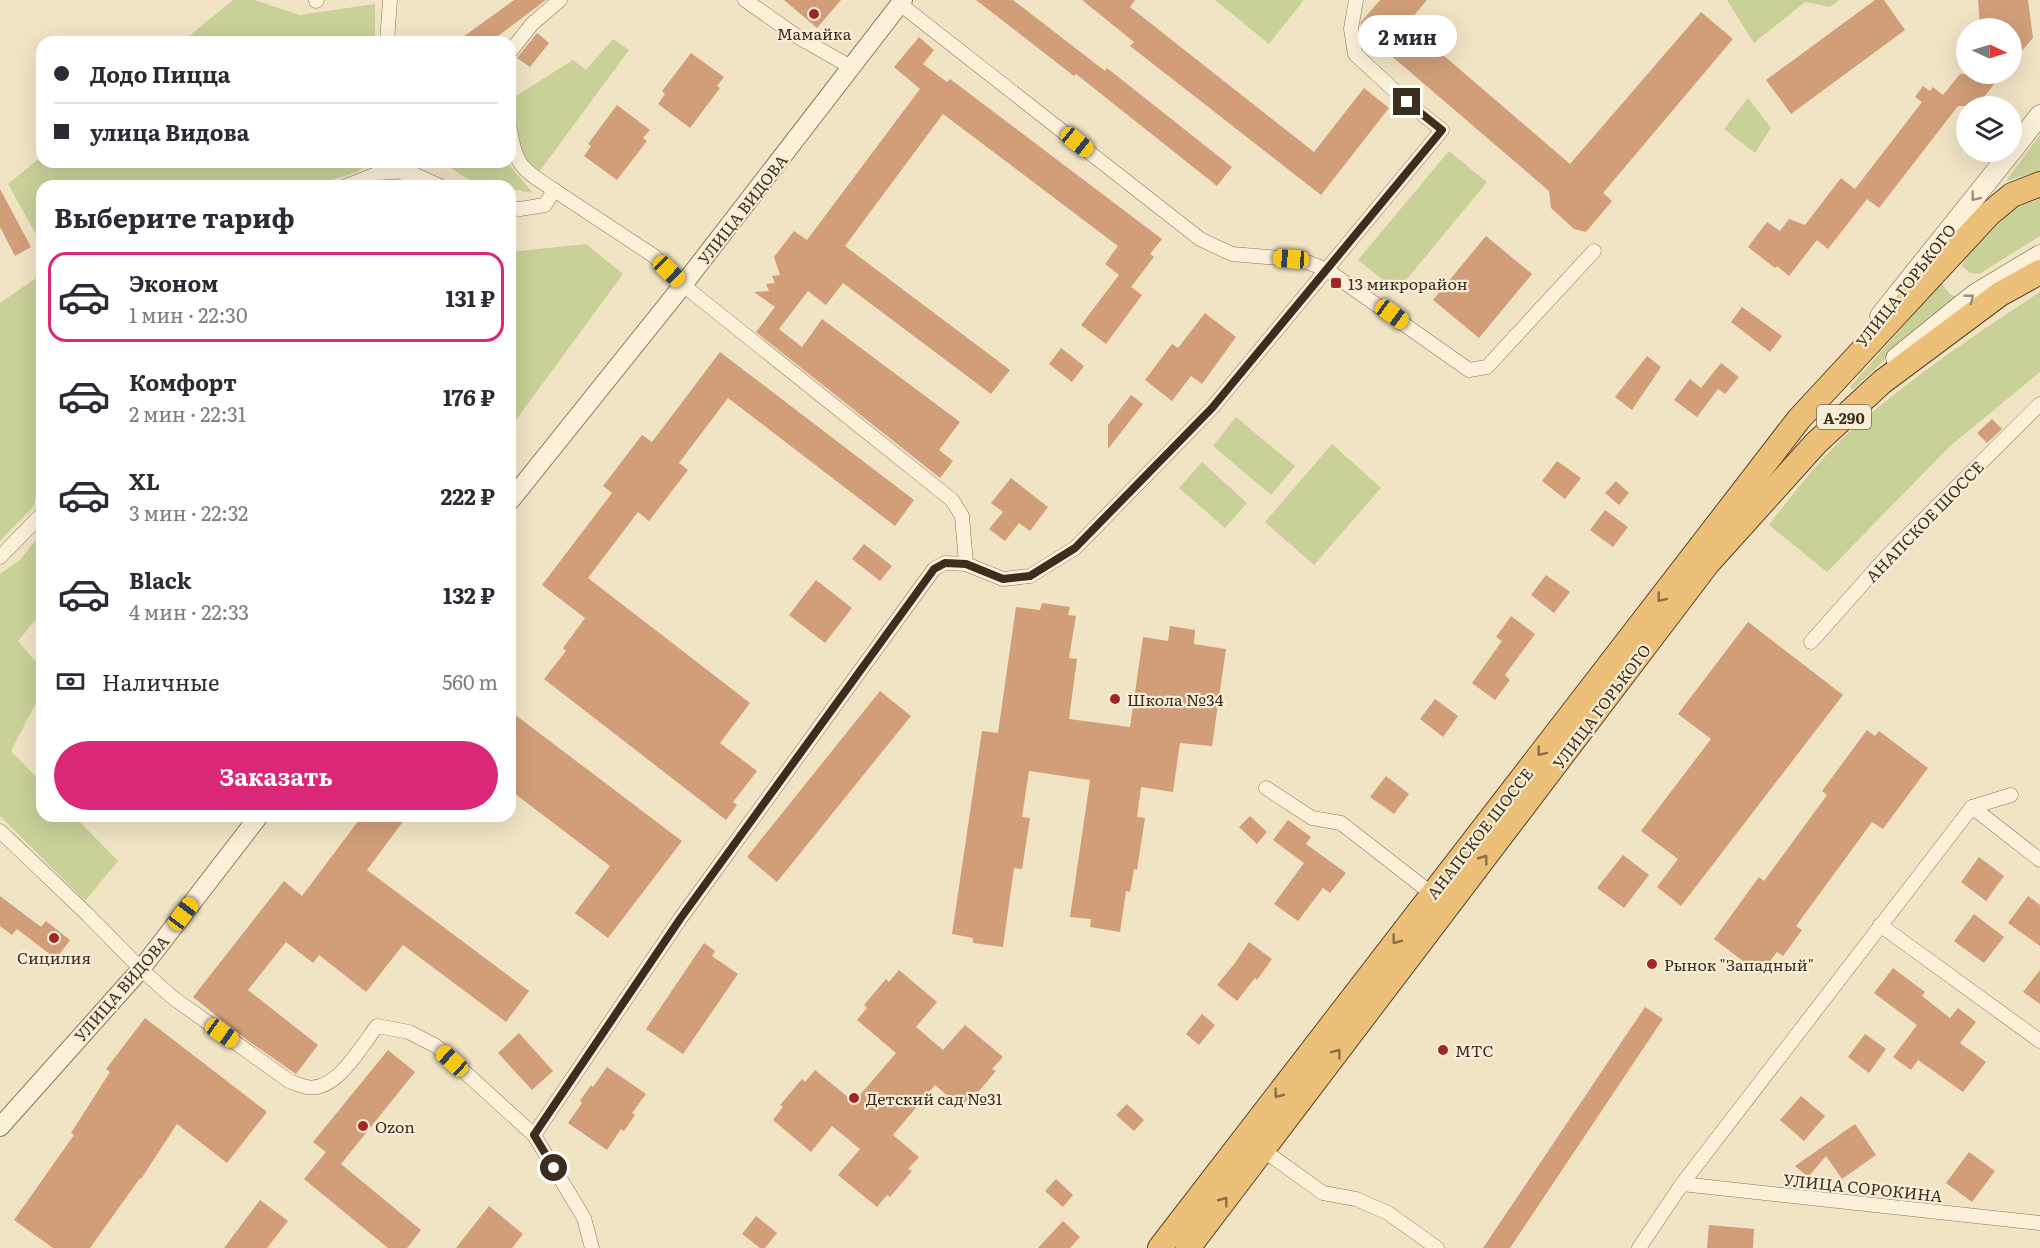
<!DOCTYPE html>
<html lang="ru">
<meta charset="utf-8">
<style>
body{margin:0;font-family:Literata,serif;background:#f2f2f3;color:#2b2b33;height:100vh;display:flex;flex-direction:column;font-size:22px;white-space:nowrap}
*{box-sizing:border-box;margin:0}
p{font-size:20px;color:#7c7c81}
.icon{flex:none;width:33px;height:33px;fill:none;stroke:currentColor;stroke-width:2;stroke-linecap:round;stroke-linejoin:round}
.map{position:relative;flex:1;overflow:hidden}
.side{position:absolute;left:36px;top:180px;width:480px;height:642px;display:flex;flex-direction:column;background:#fff;border-radius:18px;box-shadow:0 6px 24px #0002}
.side>*{flex:none}
.banner{position:absolute;left:36px;top:36px;width:480px;height:132px;border-radius:18px;box-shadow:0 6px 24px #0002;display:grid;align-content:center;height:132px;padding:0 18px;background:#fff}
.needle{width:39px;rotate:94deg}
.tools{position:absolute;left:1956px;top:18px;display:grid;gap:12px}
.tools a{display:grid;place-items:center;width:66px;height:66px;border-radius:50%;background:#fff;box-shadow:0 6px 24px #0002;font-size:30px}
.end{position:absolute;width:27px;height:27px;margin:-14px;border:8px solid #3d2d1f;background:#fff;box-shadow:0 0 0 3px #fff}
.from{border-radius:50%}
.bubble{position:absolute;height:42px;border-radius:21px;background:#fff;box-shadow:0 6px 24px #0002;font-size:20px;font-weight:700;line-height:42px;text-align:center}
.car{position:absolute;width:18px;height:36px;margin:-18px -9px;border-radius:8px;box-shadow:0 0 4px 2px #0007;background:linear-gradient(#f5c518 24%,#345 0 40%,#f5c518 0 76%,#345 0 86%,#f5c518 0)}
.banner b{display:flex;align-items:center;gap:21px;height:57px;font-size:22px}
.banner b+b{border-top:2px solid #e1e1e2}
.banner i{width:15px;height:15px;background:#2b2b33}
ul{padding:0;list-style:none}
li{display:flex;align-items:center;gap:18px;height:90px;margin:0 12px 9px;padding:0 6px;border:3px solid transparent;border-radius:18px}
li div{flex:1}
li b{display:block;font-size:22px}
li em{font-style:normal;font-weight:700}
li.selected{border-color:#db2777}
li>.icon{width:54px;height:54px;stroke-width:1.5}
h2{padding:0 18px;font-size:27px;line-height:72px}
.pay{display:flex;align-items:center;gap:15px;height:66px;padding:0 18px;font-size:22px}
.pay p{margin-inline-start:auto}
.primary-button{display:flex;gap:12px;margin-top:auto;padding:12px 18px}
.primary-button a{flex:1;height:69px;border-radius:36px;background:#db2777;color:#fff;font-size:24px;font-weight:700;line-height:69px;text-align:center}
.map>svg:first-child{display:block}
</style>
<div class="map">
<svg width="2040" height="1248" viewBox="0 0 2040 1248">
<rect width="100%" height="100%" fill="#f1e4c5"/>
<!-- green -->
<g fill="#c9d098">
<polygon points="233,0 254,0 300,15 375,4 375,42 182,42"/>
<polygon points="1215,0 1301,0 1303,1 1269,44"/>
<polygon points="1727,0 1839,0 1830,7 1805,2 1754,43"/>
<path d="M613 39 629 50 539 172C515 160 515 124 511 99L573 60 586 70Z"/>
<polygon points="1748,98 1771,128 1755,153 1724,129"/>
<polygon points="2040,135 2040,171 2006,181"/>
<polygon points="1449,151 1487,182 1397,291 1358,260"/>
<polygon points="42,156 42,162 370,162 357,172 312,186 42,186 42,245 8,184"/>
<path d="M442 162H507L533 193 510 189V186C475 186 470 181 442 162Z"/>
<path d="M2040 194V236L1979 274 1970 273 1962 266C1968 246 2004 213 2022 201 2028 197 2034 196 2040 194Z"/>
<polygon points="586,244 623,274 510,428 510,252"/>
<polygon points="42,274 42,466 34,506 0,541 0,303"/>
<polygon points="1941,283 1950,294 1959,298 1907,338 1853,390 1850,387"/>
<path d="M2040 292V372L1949 447 1827 572 1769 525C1796 490 1823 455 1856 426 1913 376 1977 333 2040 292Z"/>
<polygon points="1236,417 1295,466 1271,495 1213,446"/>
<polygon points="1332,444 1381,488 1314,565 1265,522"/>
<polygon points="1202,462 1247,503 1225,528 1179,488"/>
<polygon points="42,532 42,612 18,641 42,669 42,691 11,751 42,783 42,816 74,816 118,861 85,901 0,816 0,574 20,560"/>
</g>
<!-- building -->
<g fill="#d19e79">
<polygon points="514,0 546,0 490,42 456,42"/>
<polygon points="784,0 841,0 817,28"/>
<polygon points="976,0 1013,0 1105,71 1107,68 1232,167 1217,186 1076,74 1074,76"/>
<polygon points="1082,0 1135,0 1130,7 1314,152 1364,88 1389,108 1321,195 1130,46 1134,42"/>
<polygon points="1380,0 1427,0 1407,24 1570,164 1701,12 1733,39 1603,193 1612,201 1586,232 1574,229 1551,208 1549,191 1360,29 1361,22"/>
<polygon points="1875,0 1884,0 1905,30 1791,114 1766,80"/>
<polygon points="1978,0 2028,0 2033,38 2012,62 2012,28 1980,28"/>
<polygon points="537,33 549,43 530,67 517,58"/>
<polygon points="919,37 934,50 923,64 947,82 950,79 1162,239 1150,254 1154,257 1131,287 1142,295 1106,344 1081,325 1119,275 1105,264 1118,246 943,114 845,246 1010,370 991,394 843,283 826,305 808,291 779,329 802,347 822,319 960,422 939,450 953,461 940,478 756,332 775,307 754,292 769,291 766,284 775,283 772,276 780,275 774,257 794,231 807,240 920,89 894,67"/>
<polygon points="691,53 724,77 717,86 720,88 690,128 658,104 665,94 662,91"/>
<polygon points="1960,74 2002,74 1977,106 1958,106 1879,208 1867,199 1828,249 1817,240 1789,276 1777,266 1775,268 1748,247 1767,222 1780,231 1789,219 1805,225 1841,178 1855,189 1922,102 1915,97 1923,86 1930,91 1933,87 1943,95"/>
<polygon points="617,105 650,130 643,138 647,141 617,180 584,156 591,146 588,144"/>
<polygon points="0,189 31,247 15,256 0,227"/>
<polygon points="1486,236 1532,274 1479,338 1433,300"/>
<polygon points="1742,307 1782,336 1770,352 1731,322"/>
<polygon points="1205,313 1236,337 1202,384 1191,376 1172,401 1145,380 1172,344 1178,348"/>
<polygon points="1061,348 1084,366 1072,382 1049,364"/>
<polygon points="720,352 914,500 895,526 728,398 679,463 688,470 649,521 638,512 588,578 750,703 720,743 757,771 733,802 737,805 726,820 544,679 566,651 563,648 585,618 542,585 612,493 603,486 642,435 652,442"/>
<polygon points="1647,356 1661,367 1632,410 1615,397"/>
<polygon points="1721,363 1739,377 1725,394 1718,389 1697,417 1674,400 1690,379 1701,388"/>
<polygon points="1131,395 1143,404 1108,449 1108,425"/>
<polygon points="1992,419 2002,429 1987,443 1977,433"/>
<polygon points="1557,461 1581,478 1565,499 1542,481"/>
<polygon points="1011,478 1048,507 1030,531 1019,523 1005,541 989,529 1003,512 991,503"/>
<polygon points="1616,481 1629,493 1619,505 1605,493"/>
<polygon points="1605,510 1628,527 1613,547 1590,530"/>
<polygon points="864,544 892,566 880,581 852,559"/>
<polygon points="1546,575 1570,592 1554,613 1531,595"/>
<polygon points="816,580 852,608 825,643 789,615"/>
<polygon points="1042,603 1070,607 1068,615 1076,616 1069,658 1077,659 1069,719 1130,727 1143,637 1168,641 1170,626 1195,630 1194,644 1226,649 1212,746 1180,743 1173,792 1141,787 1137,817 1145,818 1137,870 1134,869 1130,892 1126,891 1120,932 1090,927 1091,919 1070,917 1090,780 1029,771 1022,817 1030,818 1022,869 1014,868 1003,947 973,943 973,938 952,934 982,731 998,733 1016,607 1040,610"/>
<polygon points="1511,616 1535,634 1505,675 1510,680 1495,700 1472,683 1502,641 1496,637"/>
<polygon points="1748,622 1843,695 1681,906 1657,887 1678,859 1641,831 1711,739 1678,714"/>
<polygon points="880,691 911,716 777,882 747,857"/>
<polygon points="1435,699 1458,716 1443,737 1420,719"/>
<polygon points="510,711 682,841 608,938 575,913 610,866 510,790"/>
<polygon points="1867,730 1875,736 1879,731 1928,768 1883,829 1872,822 1796,926 1802,930 1783,956 1777,952 1760,974 1714,939 1759,877 1764,881 1827,795 1822,791"/>
<polygon points="1386,776 1409,794 1394,814 1370,797"/>
<polygon points="362,816 407,816 367,870 529,991 506,1022 403,945 366,992 319,955 313,963 286,942 248,990 318,1045 296,1074 247,1040 193,997 284,881 302,896"/>
<polygon points="1250,816 1267,832 1257,844 1239,827"/>
<polygon points="1288,820 1311,837 1306,844 1346,873 1330,893 1323,888 1298,921 1274,904 1304,863 1273,840"/>
<polygon points="1623,855 1649,875 1624,908 1597,888"/>
<polygon points="1979,857 2004,876 1986,901 1961,882"/>
<polygon points="0,896 41,927 46,921 70,940 56,959 17,929 12,935 0,926"/>
<polygon points="2028,896 2040,905 2040,946 2008,923"/>
<polygon points="1974,914 2004,937 1984,963 1954,941"/>
<polygon points="1249,942 1272,959 1257,980 1255,978 1237,1001 1217,985 1235,963"/>
<polygon points="704,943 715,951 712,956 738,974 683,1054 646,1029"/>
<polygon points="1893,968 1925,992 1922,996 1950,1018 1958,1008 1976,1022 1960,1043 1986,1062 1963,1092 1918,1060 1911,1070 1893,1057 1917,1025 1874,993"/>
<polygon points="899,970 937,1002 916,1027 943,1050 965,1025 1003,1057 992,1069 996,1071 974,1097 971,1095 961,1107 935,1085 893,1135 919,1157 908,1169 912,1171 890,1197 887,1195 877,1207 838,1175 860,1149 832,1126 811,1152 773,1120 783,1107 780,1105 802,1079 805,1082 815,1070 854,1102 896,1053 857,1020 867,1008 864,1005 886,979 889,982"/>
<polygon points="2040,970 2040,1004 2023,992"/>
<polygon points="1645,1007 1663,1019 1510,1248 1483,1248"/>
<polygon points="1202,1014 1215,1025 1199,1045 1186,1034"/>
<polygon points="145,1018 267,1112 227,1163 177,1124 141,1179 140,1178 90,1248 53,1248 14,1220 74,1135 71,1133 110,1072 106,1069"/>
<polygon points="519,1033 553,1071 532,1090 498,1053"/>
<polygon points="1865,1034 1886,1049 1869,1073 1848,1057"/>
<polygon points="388,1050 415,1072 341,1164 421,1230 407,1248 388,1248 304,1179 326,1152 313,1142"/>
<polygon points="607,1067 646,1094 632,1113 635,1115 624,1131 621,1129 607,1150 568,1123 582,1103 580,1101 591,1085 593,1087"/>
<polygon points="1801,1096 1825,1116 1804,1141 1780,1120"/>
<polygon points="1127,1104 1144,1120 1134,1131 1116,1115"/>
<polygon points="1855,1124 1876,1155 1842,1179 1826,1156 1808,1177 1795,1166"/>
<polygon points="1969,1152 1995,1171 1972,1202 1946,1183"/>
<polygon points="1056,1179 1073,1195 1063,1207 1045,1191"/>
<polygon points="260,1200 288,1221 267,1248 224,1248"/>
<polygon points="489,1206 523,1234 512,1248 456,1248"/>
<polygon points="756,1216 777,1233 765,1248 760,1248 742,1234"/>
<polygon points="1063,1221 1080,1237 1070,1248 1038,1248"/>
<polygon points="1709,1225 1754,1229 1753,1248 1707,1248"/>
</g>
<g fill="none" stroke-linecap="round" stroke-linejoin="round">
<defs>
<g id="minor">
<polyline points="745,0 798,37 851,67"/>
<polyline points="316,1 317,0"/>
<polyline points="900,4 1200,239 1232,254 1291,259 1307,262 1327,270 1469,370 1487,367 1594,251"/>
<polyline points="387,42 390,0"/>
<polyline points="510,52 532,24 560,0"/>
<path d="M510 130C516 168 524 170 554 190"/>
<polyline points="406,164 408,186"/>
<polyline points="346,186 379,173 407,171 440,186"/>
<polyline points="510,208 520,209 545,205 554,190 654,256 683,285 952,500 962,516 966,564"/>
<polyline points="0,557 42,514"/>
<polyline points="1811,642 1890,553 2040,404"/>
<polyline points="1266,788 1312,818 1341,823 1436,897"/>
<polyline points="1972,807 2040,860"/>
<path d="M0 831 88 915 141 969 172 997 289 1081C295 1083 301 1086 307 1087 336 1093 362 1045 377 1026L409 1032 436 1046 534 1135 584 1218 592 1248"/>
<polyline points="1880,925 2040,1041"/>
<polyline points="534,1135 680,919 934,569 945,563 966,564 1003,579 1030,576 1075,548 1212,408 1442,130 1407,102 1355,54 1351,29 1356,0"/>
<polyline points="1263,1150 1323,1193 1356,1199 1388,1213 1437,1248"/>
<polyline points="1682,1184 2040,1223"/>
<polyline points="1639,1248 1682,1184 1972,807 2011,795"/>
</g>
<g id="tertiary">
<polyline points="510,501 683,285 903,0"/>
<polyline points="0,1127 141,969 259,816"/>
</g>
<g id="secondary">
<polyline points="2012,151 2040,115"/>
<polyline points="1880,316 2011,152"/>
<polyline points="1896,358 1975,294 2040,255"/>
</g>
<g id="trunk">
<polyline points="1160,1248 1799,419 1989,214 2012,195 2040,184"/>
<polyline points="1188,1248 1708,563 1816,443 1882,382 2000,294 2040,272"/>
</g>
</defs>
<!-- minor casing -->
<use href="#minor" stroke="#8d755a" stroke-width="15"/>
<!-- tertiary casing -->
<use href="#tertiary" stroke="#8d755a" stroke-width="20"/>
<!-- secondary casing -->
<use href="#secondary" stroke="#6f563d" stroke-width="21"/>
<!-- trunk casing -->
<use href="#trunk" stroke="#5b432e" stroke-width="26"/>
<!-- minor -->
<use href="#minor" stroke="#fbf1d9" stroke-width="14"/>
<!-- tertiary -->
<use href="#tertiary" stroke="#fbf1d9" stroke-width="18"/>
<!-- secondary -->
<use href="#secondary" stroke="#fbf1d9" stroke-width="20"/>
<!-- trunk -->
<use href="#trunk" stroke="#ecc078" stroke-width="24"/>
</g>
<!-- one-way arrows -->
<defs><path id="oneway-chevron" d="M-2-3.5L2.5 0L-2 3.5" fill="none" stroke-width="1.6" stroke-linecap="round" stroke-linejoin="round" transform="scale(1.5)"/></defs>
<g stroke="#9c8f7c">
<use href="#oneway-chevron" transform="translate(1975 197) rotate(128)"/>
<use href="#oneway-chevron" transform="translate(1970 298) rotate(-38)"/>
</g>
<g stroke="#8c6f47">
<use href="#oneway-chevron" transform="translate(1661 598) rotate(128)"/>
<use href="#oneway-chevron" transform="translate(1541 752) rotate(128)"/>
<use href="#oneway-chevron" transform="translate(1484 859) rotate(-53)"/>
<use href="#oneway-chevron" transform="translate(1396 940) rotate(127)"/>
<use href="#oneway-chevron" transform="translate(1337 1053) rotate(-53)"/>
<use href="#oneway-chevron" transform="translate(1278 1094) rotate(127)"/>
<use href="#oneway-chevron" transform="translate(1224 1201) rotate(-53)"/>
</g>
<g fill="none" stroke-linecap="round" stroke-linejoin="round">
<!-- route -->
<polyline stroke="#3d2d1f" stroke-width="8" points="554,1168 534,1135 680,919 934,569 945,563 966,564 1003,579 1030,576 1075,548 1212,408 1442,130 1407,102"/>
</g>
<!-- markers -->
<g fill="#a02627" stroke="#f8eed6" stroke-width="2">
<circle cx="814" cy="14" r="6"/>
<rect x="1330" y="277" width="12" height="12" rx="3"/>
<circle cx="1115" cy="699" r="6"/>
<circle cx="54" cy="938" r="6"/>
<circle cx="1652" cy="964" r="6"/>
<circle cx="1443" cy="1050" r="6"/>
<circle cx="854" cy="1098" r="6"/>
<circle cx="363" cy="1126" r="6"/>
</g>
<g text-anchor="middle" dominant-baseline="central" stroke-width="4.5" stroke-linejoin="round" paint-order="stroke">
<!-- shield labels -->
<rect fill="#f8eed6" stroke="#756756" stroke-width="1.5" x="1817" y="405" width="54" height="24" rx="4.5"/>
<g font-size="15" font-weight="bold" fill="#3d2d1f">
<text x="1844" y="417">А-290</text>
</g>
<!-- poi labels -->
<g font-size="16" fill="#3d2d1f" stroke="#f8eed6" text-anchor="start">
<text x="814" y="33" text-anchor="middle">Мамайка</text>
<text x="1348" y="283">13 микрорайон</text>
<text x="1127" y="699">Школа №34</text>
<text x="54" y="957" text-anchor="middle">Сицилия</text>
<text x="1664" y="964">Рынок "Западный"</text>
<text x="1455" y="1050">МТС</text>
<text x="866" y="1098">Детский сад №31</text>
<text x="375" y="1126">Ozon</text>
</g>
<!-- street labels -->
<g font-size="16" fill="#3d2d1f" stroke="#f8eed6">
<text transform="translate(742 209) rotate(-52)">УЛИЦА ВИДОВА</text>
<text transform="translate(1905 285) rotate(-52)">УЛИЦА ГОРЬКОГО</text>
<text transform="translate(1924 521) rotate(-46)">АНАПСКОЕ ШОССЕ</text>
<text transform="translate(1601 706) rotate(-53)">УЛИЦА ГОРЬКОГО</text>
<text transform="translate(1479 833) rotate(-52)">АНАПСКОЕ ШОССЕ</text>
<text transform="translate(121 988) rotate(-49)">УЛИЦА ВИДОВА</text>
<text transform="translate(1863 1187) rotate(6)">УЛИЦА СОРОКИНА</text>
</g>
</g>
</svg>
<div class="tools">
<a><svg class="needle" viewBox="-14 -14 28 28"><path d="M0-13l5 13h-10z" fill="#e53935"/><path d="M0 13l5-13h-10z" fill="#7c7c81"/></svg></a>
<a><svg class="icon" aria-label="layers" viewBox="0 0 24 24"><path d="M12 4l9 5-9 5-9-5zM3 14l9 5 9-5"/></svg></a>
</div>
<i class="end from" style="left:554px;top:1168px"></i>
<i class="end" style="left:1407px;top:102px"></i>
<div class="bubble" style="left:1358px;top:15px;width:99px">2 мин</div>
<i class="car" style="left:1077px;top:142px;rotate:129deg"></i>
<i class="car" style="left:1291px;top:259px;rotate:274deg"></i>
<i class="car" style="left:669px;top:271px;rotate:134deg"></i>
<i class="car" style="left:1392px;top:314px;rotate:126deg"></i>
<i class="car" style="left:183px;top:914px;rotate:37deg"></i>
<i class="car" style="left:222px;top:1033px;rotate:125deg"></i>
<i class="car" style="left:452px;top:1061px;rotate:312deg"></i>
<div class="banner">
<b><i class="from"></i>Додо Пицца</b>
<b><i></i>улица Видова</b>
</div>
<section class="side">
<h2>Выберите тариф</h2>
<ul>
<li class="selected"><svg class="icon" aria-label="car" viewBox="0 0 24 24"><path d="M5 17H2v-5l4-1 3-4h7l3 4 3 1v5h-3M9 17h6M6 11h13"/><circle cx="7" cy="17" r="2"/><circle cx="17" cy="17" r="2"/></svg><div><b>Эконом</b><p>1 мин · 22:30</p></div><em>131 ₽</em></li>
<li><svg class="icon" aria-label="car" viewBox="0 0 24 24"><path d="M5 17H2v-5l4-1 3-4h7l3 4 3 1v5h-3M9 17h6M6 11h13"/><circle cx="7" cy="17" r="2"/><circle cx="17" cy="17" r="2"/></svg><div><b>Комфорт</b><p>2 мин · 22:31</p></div><em>176 ₽</em></li>
<li><svg class="icon" aria-label="car" viewBox="0 0 24 24"><path d="M5 17H2v-5l4-1 3-4h7l3 4 3 1v5h-3M9 17h6M6 11h13"/><circle cx="7" cy="17" r="2"/><circle cx="17" cy="17" r="2"/></svg><div><b>XL</b><p>3 мин · 22:32</p></div><em>222 ₽</em></li>
<li><svg class="icon" aria-label="car" viewBox="0 0 24 24"><path d="M5 17H2v-5l4-1 3-4h7l3 4 3 1v5h-3M9 17h6M6 11h13"/><circle cx="7" cy="17" r="2"/><circle cx="17" cy="17" r="2"/></svg><div><b>Black</b><p>4 мин · 22:33</p></div><em>132 ₽</em></li>
</ul>
<div class="pay"><svg class="icon" aria-label="cash" viewBox="0 0 24 24"><path d="M3 7h18v10H3z"/><circle cx="12" cy="12" r="2"/></svg>Наличные<p>560 m</p></div>
<div class="primary-button"><a>Заказать</a></div>
</section>
</div>
